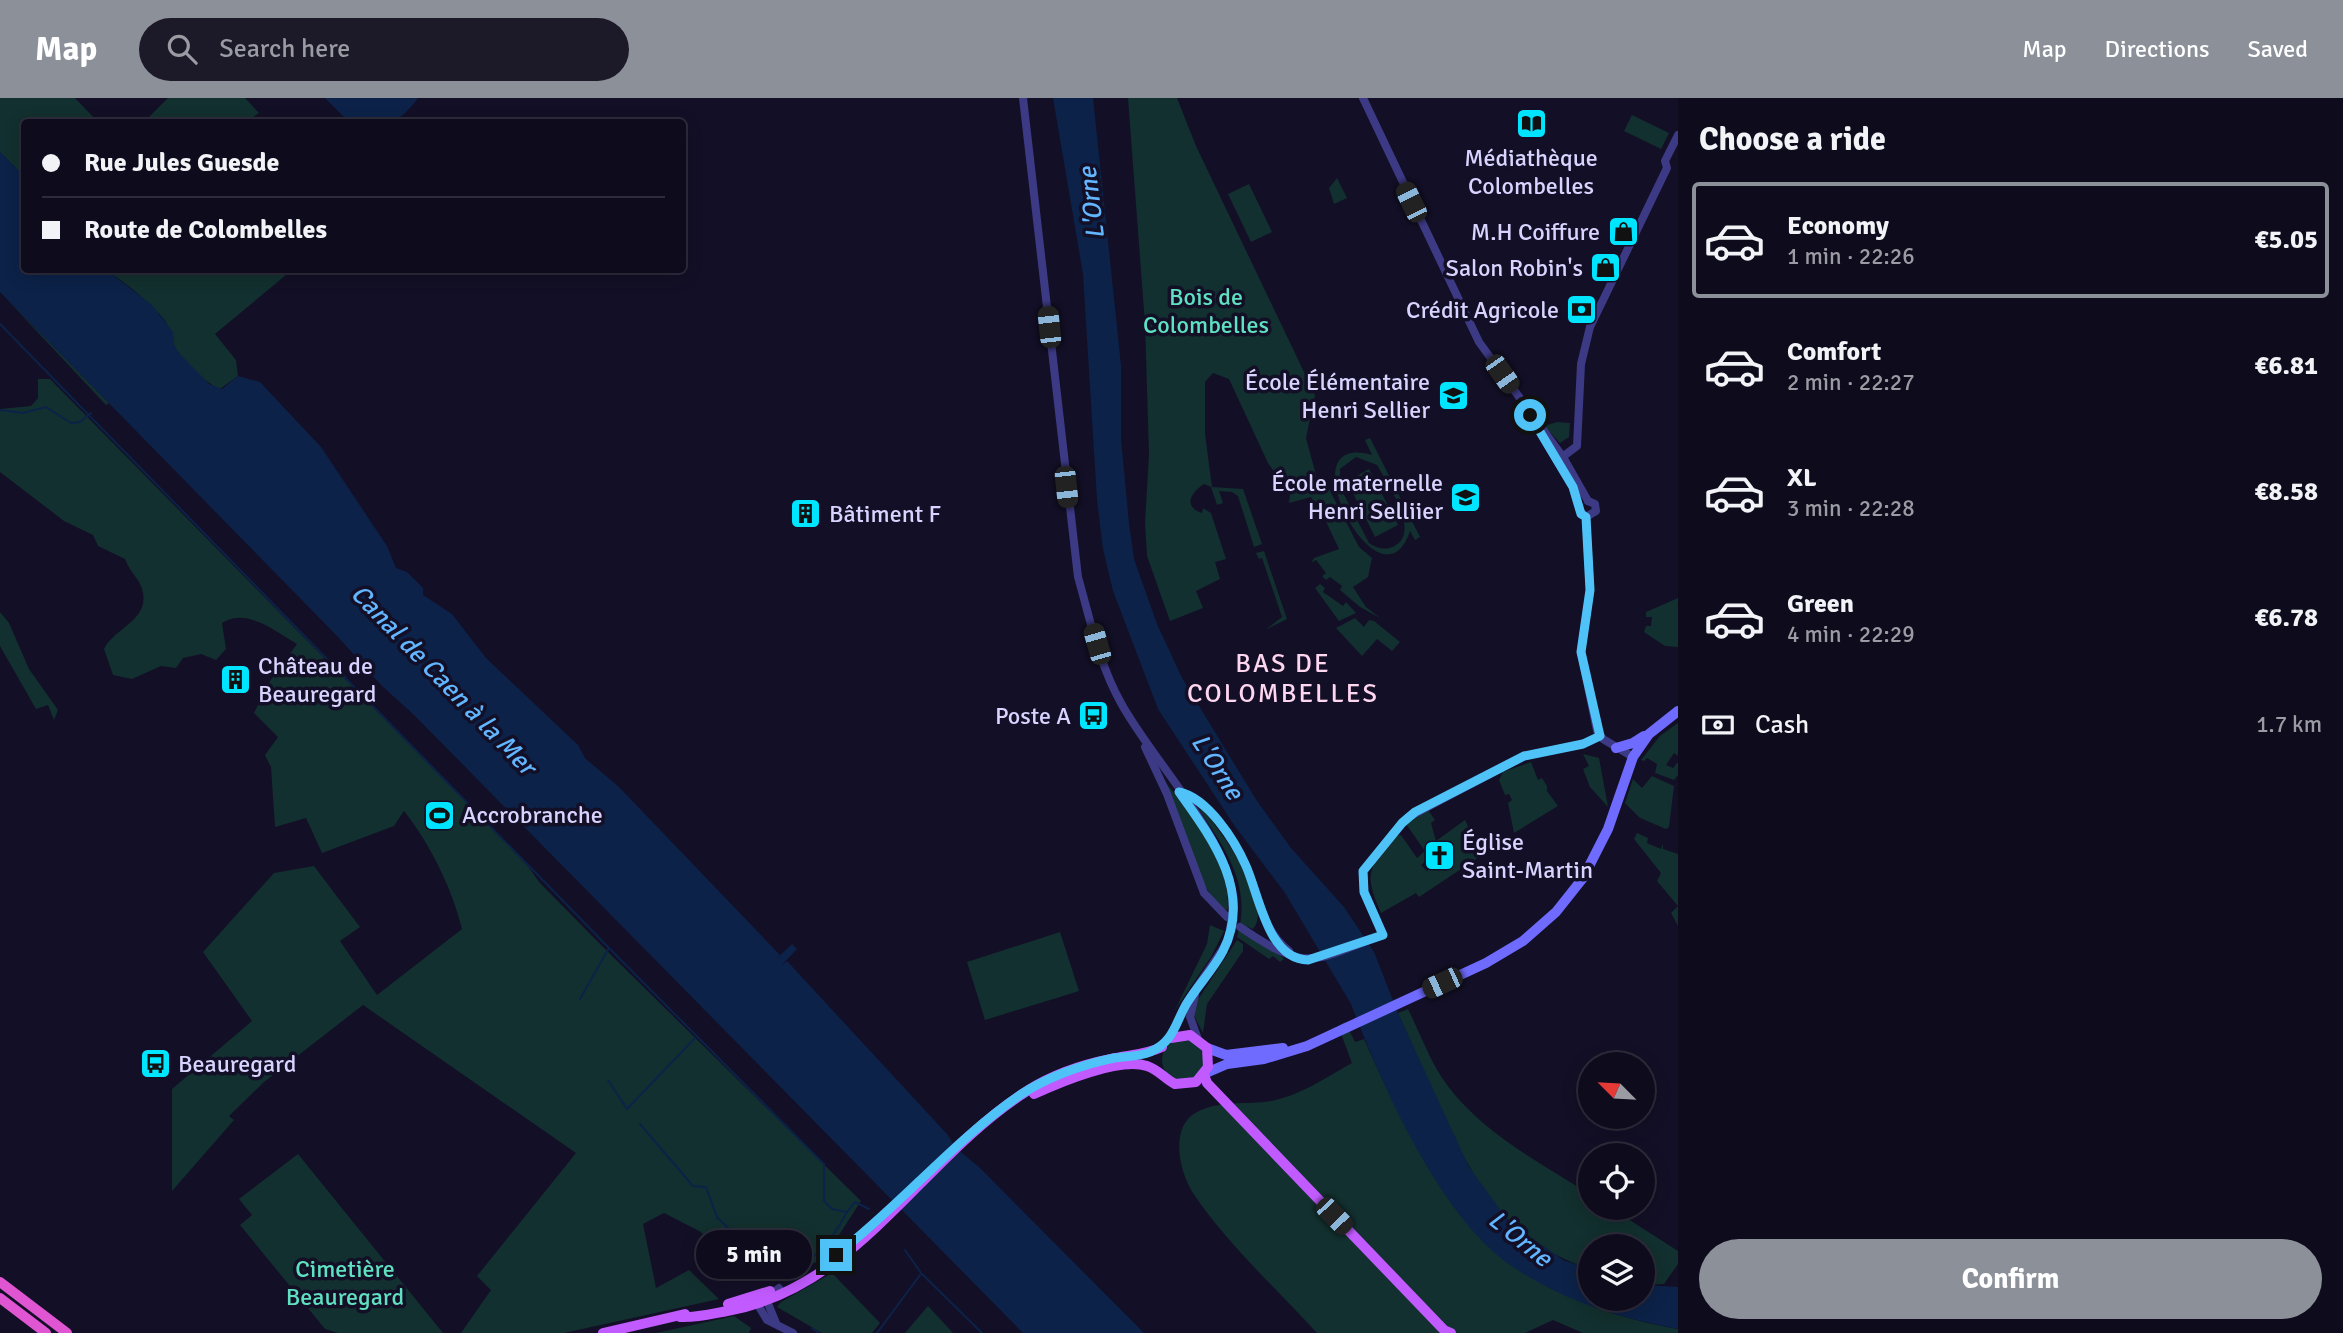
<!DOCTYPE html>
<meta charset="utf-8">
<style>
body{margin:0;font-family:Signika,sans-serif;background:#1c1929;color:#f1f3f6;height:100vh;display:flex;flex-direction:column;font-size:26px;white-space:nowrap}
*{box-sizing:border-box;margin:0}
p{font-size:23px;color:#9b9ba3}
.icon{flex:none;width:38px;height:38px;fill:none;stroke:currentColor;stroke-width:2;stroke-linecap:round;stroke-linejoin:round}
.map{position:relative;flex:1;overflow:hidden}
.drawer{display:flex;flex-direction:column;background:#0e0b1c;width:665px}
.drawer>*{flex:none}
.top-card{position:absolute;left:21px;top:21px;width:665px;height:154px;border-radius:7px;box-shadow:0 4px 18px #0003,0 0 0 2px #2e2b3b;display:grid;align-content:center;height:154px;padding:0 21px;background:#0e0b1c}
.needle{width:46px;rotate:294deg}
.buttons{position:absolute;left:1578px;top:954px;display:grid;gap:14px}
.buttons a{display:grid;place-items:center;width:77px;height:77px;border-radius:50%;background:#0e0b1c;box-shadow:0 4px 18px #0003,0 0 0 2px #2e2b3b;font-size:35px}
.end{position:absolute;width:32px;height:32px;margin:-16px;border:9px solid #4fc3f7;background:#111;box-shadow:0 0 0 4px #111}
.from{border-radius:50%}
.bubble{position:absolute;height:49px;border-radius:24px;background:#0e0b1c;box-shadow:0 4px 18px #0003,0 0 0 2px #2e2b3b;font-size:23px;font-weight:700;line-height:49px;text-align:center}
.car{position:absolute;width:21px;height:42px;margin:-21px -10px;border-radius:9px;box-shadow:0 0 5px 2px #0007;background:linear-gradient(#222 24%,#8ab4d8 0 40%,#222 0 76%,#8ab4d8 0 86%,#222 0)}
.top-card b{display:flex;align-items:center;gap:24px;height:66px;font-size:26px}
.top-card b+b{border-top:2px solid #2e2b3b}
.top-card i{width:18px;height:18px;background:#f1f3f6}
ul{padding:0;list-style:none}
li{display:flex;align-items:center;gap:21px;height:116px;margin:0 14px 10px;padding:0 7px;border:4px solid transparent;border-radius:7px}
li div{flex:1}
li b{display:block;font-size:26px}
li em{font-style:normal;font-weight:700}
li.current{border-color:#8c9099}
li>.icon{width:63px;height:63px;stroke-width:1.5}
h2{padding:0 21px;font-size:32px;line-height:84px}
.pay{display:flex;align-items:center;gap:18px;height:77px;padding:0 21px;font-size:26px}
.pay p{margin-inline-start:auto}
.cta{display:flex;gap:14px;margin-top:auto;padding:14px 21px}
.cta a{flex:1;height:80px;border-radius:42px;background:#8c9099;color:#fff;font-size:28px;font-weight:700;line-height:80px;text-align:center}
header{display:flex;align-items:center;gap:42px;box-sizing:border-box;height:98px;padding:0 35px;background:#8c9099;color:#fff}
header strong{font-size:33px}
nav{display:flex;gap:38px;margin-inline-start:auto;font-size:24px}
.search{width:490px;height:63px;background:#1c1929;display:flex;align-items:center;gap:18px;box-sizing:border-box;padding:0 24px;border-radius:38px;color:#9b9ba3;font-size:26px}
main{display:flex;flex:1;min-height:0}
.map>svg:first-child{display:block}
</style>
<header>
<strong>Map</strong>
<div class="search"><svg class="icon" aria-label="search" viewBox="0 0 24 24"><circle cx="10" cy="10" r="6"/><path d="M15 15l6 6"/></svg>Search here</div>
<nav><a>Map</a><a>Directions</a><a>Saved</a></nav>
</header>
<main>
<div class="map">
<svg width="1678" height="1235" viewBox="0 0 1678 1235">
<rect width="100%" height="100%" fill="#130f26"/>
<!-- green -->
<g fill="#12302f" fill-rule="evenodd">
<polygon points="0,0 75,0 98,24 24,24 24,78 0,54"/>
<polygon points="168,0 245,0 259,15 245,24 144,24"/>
<path d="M1128 0H1177L1196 48 1315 297 1306 340 1319 388 1326 385 1359 449 1372 460 1368 479 1353 489 1366 509 1380 520 1360 509 1340 492 1342 488 1330 479 1326 482 1322 478 1326 475 1316 462 1311 465 1314 460 1339 451 1320 411 1316 412 1311 399 1289 405 1290 397 1268 365 1229 281 1213 275 1205 284V336L1212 389 1243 391 1262 446 1254 449 1238 398 1232 394 1219 393 1223 405 1217 407 1211 389 1204 386C1193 393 1181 408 1202 415L1203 410 1211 415 1226 461 1215 464 1220 481 1196 493 1203 510 1170 523 1147 458 1145 425 1149 356 1145 226Z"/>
<polygon points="1632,17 1669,35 1661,51 1624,33"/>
<polygon points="1337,80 1347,100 1334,106 1329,90"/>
<polygon points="1249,86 1272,134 1251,144 1228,96"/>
<path d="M104 172H292L215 236 236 262 238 278 220 291C208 287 178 260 174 247 171 238 171 232 165 223 157 210 117 177 104 172Z"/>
<polygon points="0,194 109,305 106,307"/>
<path d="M38 281H50L524 763 540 785 603 849 861 1103 824 1160 798 1173 769 1182 739 1157 726 1160 701 1134 664 1115 643 1126 656 1190 689 1172 719 1201 564 1235H461L491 1192 477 1178 576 1055 363 907 264 984 229 1018 234 1022 172 1093V991L252 923 203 854 274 775 314 768 360 829 340 843 377 897 462 831C452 790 430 746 404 713L394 728 322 755 306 720 275 729 271 669 265 657 278 639 254 615 270 583 297 546C275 533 246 509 222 525L226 551 216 562 201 556 183 560 176 570 161 568 132 581 113 577 104 551C114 530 148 523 143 495 141 481 129 474 125 461L98 448 93 437 64 423 0 374V311L31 308 38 300Z"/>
<polygon points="1557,324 1570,325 1569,339 1560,345 1544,328"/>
<path d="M1370 340 1420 439 1415 442 1410 433C1381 521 1282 331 1372 357L1365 342ZM1356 359 1377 367C1387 385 1420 432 1396 447 1387 453 1377 451 1369 445L1340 389V371Z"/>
<polygon points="1369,371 1398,427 1375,439 1347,383"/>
<polygon points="1264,453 1287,521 1265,532 1282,519 1262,460 1259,461 1256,455"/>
<polygon points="1320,486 1325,490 1323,494 1343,508 1346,504 1356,515 1339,523 1315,490"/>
<polygon points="1678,500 1678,549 1665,548 1644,534 1646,528 1651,528 1652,519 1646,519 1646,514"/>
<polygon points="0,514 9,525 29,571 58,612 54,622 48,607 36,611 0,548"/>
<polygon points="1355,520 1364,529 1369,522 1374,523 1400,544 1392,553 1377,541 1362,558 1336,530"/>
<polygon points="1678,625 1678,658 1674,655 1666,667 1673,670 1678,664 1678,677 1674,682 1655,675 1657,666 1647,660 1644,663 1641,662 1660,638"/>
<polygon points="1583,656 1599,660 1608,709 1590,689 1583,671 1589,668"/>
<polygon points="1531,664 1538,682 1542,680 1547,688 1547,693 1558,708 1514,735 1508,705 1512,702 1509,696 1505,697 1499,682 1503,674"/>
<path d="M1161 678C1189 716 1231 762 1228 812 1202 806 1171 704 1161 678Z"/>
<polygon points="1652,678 1674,688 1669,729 1666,731 1640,720 1625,705 1633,681 1642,690"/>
<path d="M1193 702C1214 721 1276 804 1253 831L1240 826C1249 778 1217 740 1193 702Z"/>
<path d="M1428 712 1435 722 1431 725 1436 743 1465 722 1482 757 1419 799 1416 795 1381 815C1363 774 1369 771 1395 738L1401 737 1417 760 1425 753 1406 726ZM1447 745 1451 749 1445 756 1447 760 1444 763 1441 760 1427 773 1421 767Z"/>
<polygon points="1637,735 1648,740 1647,745 1661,751 1663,746 1663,751 1678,756 1678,828 1671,815 1678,808 1657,783 1661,775 1634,741"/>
<polygon points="1210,827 1224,833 1211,859 1175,912 1207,846"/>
<polygon points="1239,831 1279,856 1284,861 1280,864 1273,858 1269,861 1237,839"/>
<polygon points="1060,834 1079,893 985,922 967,864"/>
<polygon points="1237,842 1243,846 1243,853 1207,906 1203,935 1193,916 1197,903"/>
<path d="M1408 911C1418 931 1426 952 1436 970 1470 1029 1536 1062 1591 1097V1110H1611L1678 1153V1166L1664 1186 1643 1187V1148H1591V1172C1563 1162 1530 1145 1509 1123 1460 1072 1428 980 1398 915Z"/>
<path d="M1345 924 1355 944 1364 941C1437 1104 1490 1197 1678 1231V1235H1583L1553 1222 1525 1235H1317C1276 1190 1227 1146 1193 1095 1179 1074 1169 1028 1197 1014 1220 1002 1247 1007 1271 1003 1301 997 1325 980 1352 965L1338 928Z"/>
<circle cx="1183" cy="962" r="21"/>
<polygon points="298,1056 443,1235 338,1235 325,1231 240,1127 252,1117 239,1101"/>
<polygon points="832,1175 880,1225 872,1235 822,1235 777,1209 781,1204"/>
<polygon points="928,1208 953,1235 905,1235"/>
<polygon points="734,1218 751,1230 749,1235 656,1235"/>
</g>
<!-- water -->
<g fill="#0c2248">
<path d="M325 0H418C395 31 387 24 349 24Z"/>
<path d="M1053 0H1093L1121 267V341L1129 425 1134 461 1157 526 1182 580 1257 703 1291 750 1344 809 1374 854 1398 915 1469 1069 1509 1124 1563 1162 1591 1172V1200H1643V1187L1678 1189V1231C1618 1220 1561 1202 1510 1167 1438 1116 1382 987 1351 906L1285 795 1234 727 1158 611 1113 493 1103 451 1097 402 1083 176Z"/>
<polygon points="0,54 24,78 24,172 109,174 152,207 173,234 174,247 180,256 209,286 222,291 238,278 260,284 321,349 387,448 396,470 407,474 423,490 423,497 452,516 486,560 578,647 585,660 619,689 780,857 774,863 792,846 797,851 780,869 787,863 947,1036 956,1050 979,1069 1144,1235 1023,1235 414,617 382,588 338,539 0,194"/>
</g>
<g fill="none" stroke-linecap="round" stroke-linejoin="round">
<!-- stream -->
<g stroke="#0c2248" stroke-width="2">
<polyline points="0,226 609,850 824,1066 824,1103 832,1111 847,1114 855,1104 869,1111"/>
<polyline points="0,312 23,315 46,309 71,325 80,324 91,315"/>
<polyline points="580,901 609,850"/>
<polyline points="608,982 627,1011 695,940"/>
<path d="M640 1026 693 1088 706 1089 717 1119 736 1138 740 1150 750 1161 771 1178C811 1167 828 1150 847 1114"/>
<polyline points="905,1152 921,1175 982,1235"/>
<polyline points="724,1156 739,1151"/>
<polyline points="812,1230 819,1235"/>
<polyline points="877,1235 920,1177"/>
</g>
<!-- tertiary -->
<g stroke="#3d3a85" stroke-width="8">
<path d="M1023 0 1078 479C1090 521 1099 566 1121 605 1153 664 1231 741 1234 807"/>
<polyline points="1363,0 1479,244 1563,359 1588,403"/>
<polyline points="1545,343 1573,389 1580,413 1586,419"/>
<polyline points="1557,363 1577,348 1581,266 1590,229 1667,70 1665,63 1678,37"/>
<polyline points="1586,419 1590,492 1581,554 1597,633 1603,641 1633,659"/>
<polyline points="1586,419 1596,413 1595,406 1588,403"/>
<polyline points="1145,649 1167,696 1204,795 1227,819"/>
<path d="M1179 694C1208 700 1234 743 1246 768 1260 798 1261 831 1289 853"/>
<path d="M1240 829C1308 875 1311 864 1383 837L1364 794 1363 773 1407 720 1524 658 1583 646 1600 638"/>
<polyline points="1195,897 1190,919 1198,941"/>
<polyline points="1171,940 1185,907 1228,843"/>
<polyline points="779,1190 758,1207 767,1222 793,1235"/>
<polyline points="762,1201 767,1203 776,1225"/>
</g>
<!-- secondary -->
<g stroke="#6f6bff" stroke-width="10">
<polyline points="1616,650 1633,645 1644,638"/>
<polyline points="1207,950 1226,957 1283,950"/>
<polyline points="1206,975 1227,966 1264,961 1307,948 1486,865 1523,843 1556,814 1583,780 1608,731 1633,659 1649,636 1678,613"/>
</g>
<!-- primary -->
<g stroke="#c25bff" stroke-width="10">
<polyline points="1204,977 1207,985 1444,1232 1451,1235"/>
<path d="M1034 996C1060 984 1119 959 1147 968 1159 972 1165 981 1175 986L1196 984 1208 969 1207 950 1190 937 1171 940"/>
<polyline points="728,1206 770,1193"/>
<path d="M680 1219C695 1220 711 1216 727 1213 858 1190 921 1060 1027 993 1052 977 1081 967 1111 961 1129 957 1145 957 1162 949"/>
<polyline points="603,1235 685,1216"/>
</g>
<!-- trunk -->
<g stroke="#e055d1" stroke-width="10">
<polyline points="0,1184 67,1235"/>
<polyline points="0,1200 46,1235"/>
</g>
<!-- tertiary-bridge -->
<polyline stroke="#3d3a85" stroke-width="8" points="1228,843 1234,807"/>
</g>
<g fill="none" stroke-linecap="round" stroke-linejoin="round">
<!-- route -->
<path stroke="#4fc3f7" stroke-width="9" d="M836 1157C900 1108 953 1043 1020 997 1049 978 1081 967 1114 960 1125 958 1139 959 1150 954 1174 944 1175 925 1187 905 1198 887 1213 872 1223 853 1253 794 1212 740 1179 694 1208 700 1235 743 1246 768 1259 797 1268 862 1308 862L1383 837 1364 794 1363 773 1402 725 1415 714 1524 658 1583 646 1600 638 1581 554 1590 492 1586 419 1581 416 1573 389 1530 317"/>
</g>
<!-- icons -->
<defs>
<symbol id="library-square" viewBox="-11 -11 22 22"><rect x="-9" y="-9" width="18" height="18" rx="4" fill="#00e5ff" stroke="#130f26"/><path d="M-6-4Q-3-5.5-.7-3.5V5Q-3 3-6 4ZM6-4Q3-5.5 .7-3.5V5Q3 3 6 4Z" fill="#111"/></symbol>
<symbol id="shop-square" viewBox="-11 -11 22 22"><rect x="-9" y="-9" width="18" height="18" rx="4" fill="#00e5ff" stroke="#130f26"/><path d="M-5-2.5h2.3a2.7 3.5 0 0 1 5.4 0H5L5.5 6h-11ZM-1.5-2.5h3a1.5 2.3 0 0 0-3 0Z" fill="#111"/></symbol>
<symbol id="bank-square" viewBox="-11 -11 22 22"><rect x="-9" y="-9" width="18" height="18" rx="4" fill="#00e5ff" stroke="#130f26"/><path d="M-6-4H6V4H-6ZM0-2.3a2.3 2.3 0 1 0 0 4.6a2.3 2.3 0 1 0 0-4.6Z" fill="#111"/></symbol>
<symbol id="school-square" viewBox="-11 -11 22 22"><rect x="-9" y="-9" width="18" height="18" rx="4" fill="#00e5ff" stroke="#130f26"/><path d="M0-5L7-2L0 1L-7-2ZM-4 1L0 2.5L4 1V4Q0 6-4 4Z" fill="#111"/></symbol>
<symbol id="building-square" viewBox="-11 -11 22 22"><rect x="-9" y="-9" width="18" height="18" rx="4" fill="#00e5ff" stroke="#130f26"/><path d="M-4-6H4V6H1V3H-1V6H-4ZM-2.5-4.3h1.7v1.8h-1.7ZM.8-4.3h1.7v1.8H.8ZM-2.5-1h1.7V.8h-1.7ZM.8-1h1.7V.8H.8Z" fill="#111"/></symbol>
<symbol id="bus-square" viewBox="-11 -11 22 22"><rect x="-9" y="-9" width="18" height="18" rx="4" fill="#00e5ff" stroke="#130f26"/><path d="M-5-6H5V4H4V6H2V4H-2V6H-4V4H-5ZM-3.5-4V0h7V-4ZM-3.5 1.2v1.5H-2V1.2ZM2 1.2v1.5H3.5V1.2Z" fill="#111"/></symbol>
<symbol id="stadium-square" viewBox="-11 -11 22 22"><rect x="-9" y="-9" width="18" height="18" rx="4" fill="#00e5ff" stroke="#130f26"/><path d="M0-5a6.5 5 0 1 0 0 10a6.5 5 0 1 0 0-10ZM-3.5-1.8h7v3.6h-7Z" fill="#111"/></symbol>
<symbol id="church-square" viewBox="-11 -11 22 22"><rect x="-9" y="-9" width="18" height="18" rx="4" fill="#00e5ff" stroke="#130f26"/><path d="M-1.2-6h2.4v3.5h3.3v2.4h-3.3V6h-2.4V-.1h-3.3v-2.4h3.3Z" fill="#111"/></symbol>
</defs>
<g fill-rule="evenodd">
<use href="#library-square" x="1514" y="8" width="35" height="35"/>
<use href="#shop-square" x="1606" y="116" width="35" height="35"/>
<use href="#shop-square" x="1588" y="152" width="35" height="35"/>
<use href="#bank-square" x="1564" y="194" width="35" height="35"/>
<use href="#school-square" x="1436" y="280" width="35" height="35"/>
<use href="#school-square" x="1448" y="382" width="35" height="35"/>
<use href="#building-square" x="788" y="398" width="35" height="35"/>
<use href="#building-square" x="218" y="564" width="35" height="35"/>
<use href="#bus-square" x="1076" y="600" width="35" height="35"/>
<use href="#stadium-square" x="422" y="700" width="35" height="35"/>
<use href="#church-square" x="1422" y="740" width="35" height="35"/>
<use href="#bus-square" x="138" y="948" width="35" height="35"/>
</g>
<g text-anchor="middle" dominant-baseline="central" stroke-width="7" stroke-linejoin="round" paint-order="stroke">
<!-- poi labels -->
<g font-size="24" fill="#d9d4ff" stroke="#130f26" text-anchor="end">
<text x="1531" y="60" text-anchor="middle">Médiathèque<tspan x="1531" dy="28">Colombelles</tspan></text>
<text x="1600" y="134">M.H Coiffure</text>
<text x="1583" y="170">Salon Robin's</text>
<text x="1559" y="212">Crédit Agricole</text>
<text x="1430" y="284">École Élémentaire<tspan x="1430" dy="28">Henri Sellier</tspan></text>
<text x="1443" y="385">École maternelle<tspan x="1443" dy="28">Henri Selliier</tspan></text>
<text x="829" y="416" text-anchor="start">Bâtiment F</text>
<text x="258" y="568" text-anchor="start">Château de<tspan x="258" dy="28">Beauregard</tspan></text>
<text x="1071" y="618">Poste A</text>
<text x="462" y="717" text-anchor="start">Accrobranche</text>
<text x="1462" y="744" text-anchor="start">Église<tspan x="1462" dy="28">Saint-Martin</tspan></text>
<text x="178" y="966" text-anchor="start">Beauregard</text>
</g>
<!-- park labels -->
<g font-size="24" fill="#5fe0c0" stroke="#130f26">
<text x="1206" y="199">Bois de<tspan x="1206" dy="28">Colombelles</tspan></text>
<text x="345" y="1171">Cimetière<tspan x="345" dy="28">Beauregard</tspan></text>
</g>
<!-- water labels -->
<g font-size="26" font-style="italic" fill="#62b6ff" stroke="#130f26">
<text transform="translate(1092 105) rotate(-97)">L'Orne</text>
<text transform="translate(443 582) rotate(46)">Canal de Caen à la Mer</text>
<text transform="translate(1217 669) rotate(57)">L'Orne</text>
<text transform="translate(1520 1141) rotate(39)">L'Orne</text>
</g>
<!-- neighbourhood labels -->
<g font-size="26" letter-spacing="2" fill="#ffd6f0" stroke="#130f26">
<text x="1283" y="566">BAS DE<tspan x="1283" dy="30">COLOMBELLES</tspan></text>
</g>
</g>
</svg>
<div class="buttons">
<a><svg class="needle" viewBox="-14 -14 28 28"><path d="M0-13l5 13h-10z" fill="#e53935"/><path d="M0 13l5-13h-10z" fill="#9b9ba3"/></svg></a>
<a><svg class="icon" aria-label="locate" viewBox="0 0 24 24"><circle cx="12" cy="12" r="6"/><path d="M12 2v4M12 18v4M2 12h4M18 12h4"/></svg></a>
<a><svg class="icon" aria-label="layers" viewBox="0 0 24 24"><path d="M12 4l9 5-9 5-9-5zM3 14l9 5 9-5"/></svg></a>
</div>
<i class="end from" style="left:1530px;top:317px"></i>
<i class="end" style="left:836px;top:1157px"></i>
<div class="bubble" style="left:696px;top:1132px;width:116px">5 min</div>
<i class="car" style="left:1411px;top:104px;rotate:334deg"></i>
<i class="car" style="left:1049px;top:229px;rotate:354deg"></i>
<i class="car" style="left:1502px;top:276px;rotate:145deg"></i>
<i class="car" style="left:1066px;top:389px;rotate:174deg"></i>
<i class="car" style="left:1097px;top:546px;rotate:344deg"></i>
<i class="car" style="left:1442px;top:885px;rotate:245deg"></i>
<i class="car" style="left:1334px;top:1118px;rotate:136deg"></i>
<div class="top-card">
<b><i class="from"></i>Rue Jules Guesde</b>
<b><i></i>Route de Colombelles</b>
</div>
</div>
<section class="drawer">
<h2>Choose a ride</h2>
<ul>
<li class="current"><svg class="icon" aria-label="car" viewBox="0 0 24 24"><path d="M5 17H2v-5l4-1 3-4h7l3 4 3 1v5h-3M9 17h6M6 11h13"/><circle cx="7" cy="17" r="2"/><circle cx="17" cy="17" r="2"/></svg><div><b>Economy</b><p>1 min · 22:26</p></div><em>€5.05</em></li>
<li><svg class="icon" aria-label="car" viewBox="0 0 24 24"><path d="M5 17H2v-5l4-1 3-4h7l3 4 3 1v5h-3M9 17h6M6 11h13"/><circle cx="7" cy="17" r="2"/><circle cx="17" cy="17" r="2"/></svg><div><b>Comfort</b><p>2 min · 22:27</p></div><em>€6.81</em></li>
<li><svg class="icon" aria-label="car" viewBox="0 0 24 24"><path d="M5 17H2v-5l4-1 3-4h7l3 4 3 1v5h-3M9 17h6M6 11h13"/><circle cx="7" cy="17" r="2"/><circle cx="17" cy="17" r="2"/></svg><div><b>XL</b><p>3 min · 22:28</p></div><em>€8.58</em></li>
<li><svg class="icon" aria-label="car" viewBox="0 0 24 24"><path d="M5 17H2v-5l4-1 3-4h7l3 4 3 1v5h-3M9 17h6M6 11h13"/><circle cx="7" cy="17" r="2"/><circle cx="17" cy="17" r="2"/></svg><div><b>Green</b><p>4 min · 22:29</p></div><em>€6.78</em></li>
</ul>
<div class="pay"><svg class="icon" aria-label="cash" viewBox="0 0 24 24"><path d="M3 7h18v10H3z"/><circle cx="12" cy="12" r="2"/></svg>Cash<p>1.7 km</p></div>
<div class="cta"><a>Confirm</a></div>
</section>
</main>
